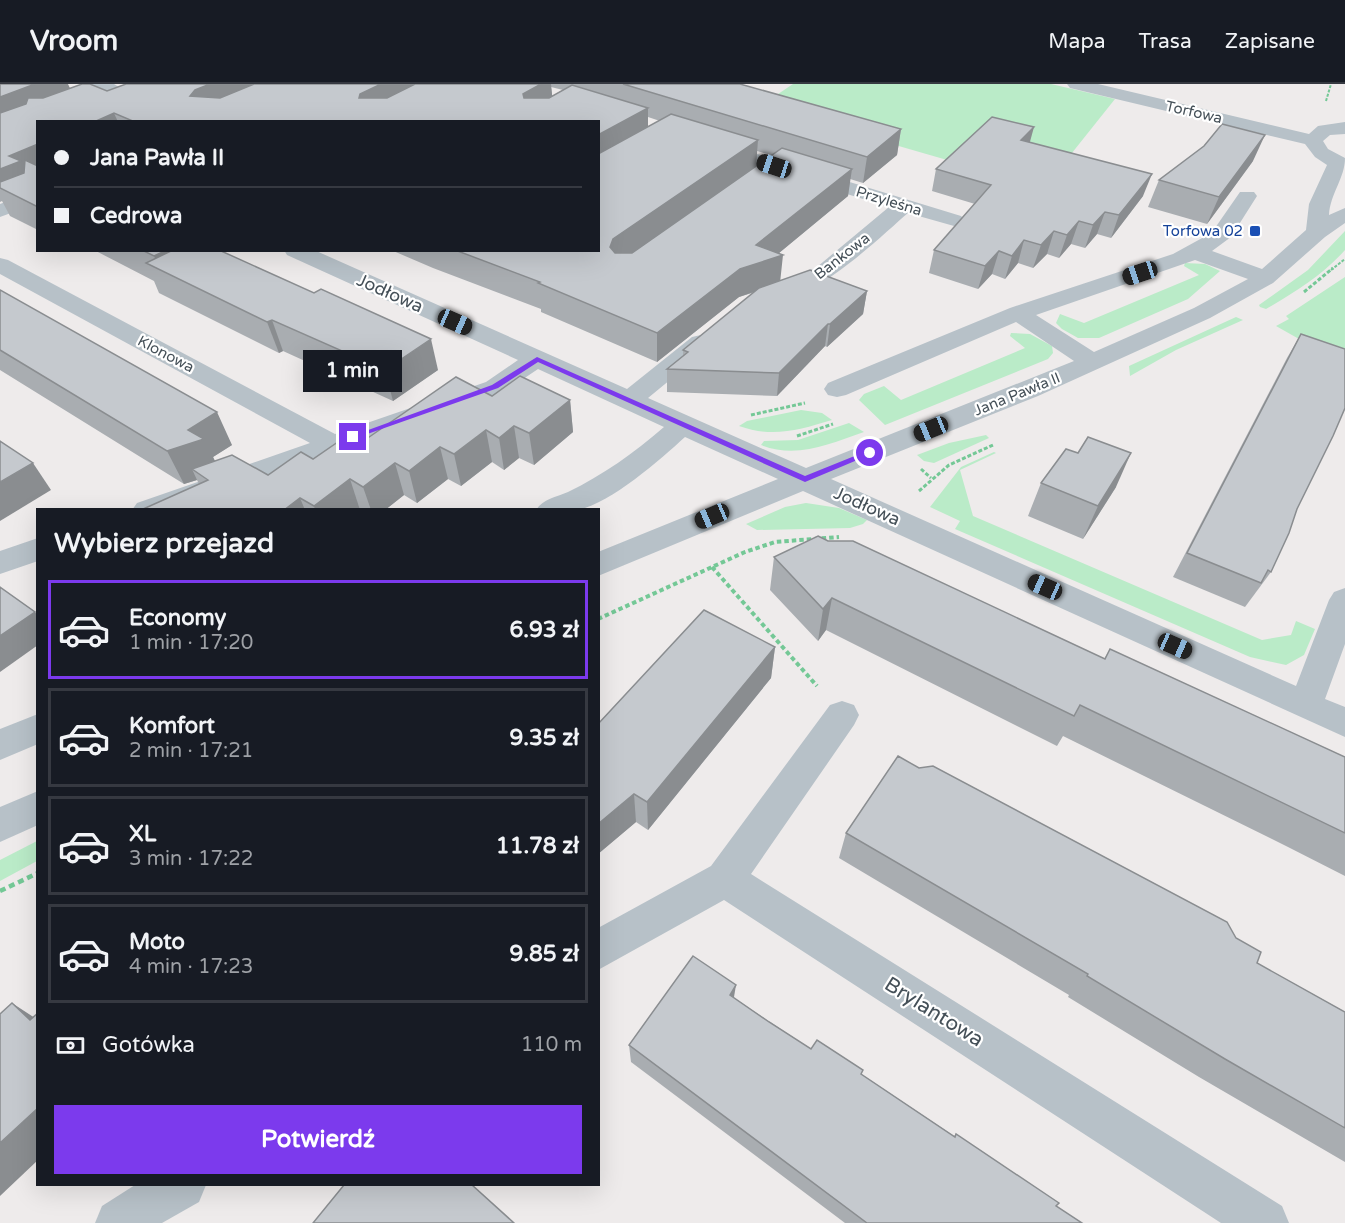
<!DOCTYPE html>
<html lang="pl">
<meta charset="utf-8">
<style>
body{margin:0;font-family:"Varela Round",sans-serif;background:#242831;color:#f1f3f6;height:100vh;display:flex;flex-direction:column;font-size:22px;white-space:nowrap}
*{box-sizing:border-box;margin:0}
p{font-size:20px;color:#9ea1a6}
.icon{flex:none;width:33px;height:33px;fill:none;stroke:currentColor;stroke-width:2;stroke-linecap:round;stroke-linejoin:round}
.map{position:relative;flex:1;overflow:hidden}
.details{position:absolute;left:36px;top:424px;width:564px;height:678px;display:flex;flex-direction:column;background:#171b24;border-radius:0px;box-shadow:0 6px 24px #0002}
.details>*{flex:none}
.hud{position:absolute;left:36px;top:36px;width:564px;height:132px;border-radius:0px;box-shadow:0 6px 24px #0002;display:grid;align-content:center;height:132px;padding:0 18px;background:#171b24}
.end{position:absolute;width:27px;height:27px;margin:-14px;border:8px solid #7c3aed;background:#fff;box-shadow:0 0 0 3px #fff}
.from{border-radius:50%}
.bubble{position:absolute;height:42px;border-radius:0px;background:#171b24;box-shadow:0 6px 24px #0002;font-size:20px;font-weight:700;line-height:42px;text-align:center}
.car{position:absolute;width:18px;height:36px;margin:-18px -9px;border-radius:8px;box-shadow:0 0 4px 2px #0007;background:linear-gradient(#222 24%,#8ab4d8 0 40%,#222 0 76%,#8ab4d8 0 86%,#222 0)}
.hud b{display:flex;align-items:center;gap:21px;height:57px;font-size:22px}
.hud b+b{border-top:2px solid #363941}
.hud i{width:15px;height:15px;background:#f1f3f6}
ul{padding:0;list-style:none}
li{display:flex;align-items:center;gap:18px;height:99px;margin:0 12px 9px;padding:0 6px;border:3px solid #363941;border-radius:0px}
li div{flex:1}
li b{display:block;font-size:22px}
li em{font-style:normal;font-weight:700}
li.selected{border-color:#7c3aed}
li>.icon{width:54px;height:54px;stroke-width:1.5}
h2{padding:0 18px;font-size:27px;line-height:72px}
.pay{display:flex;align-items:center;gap:15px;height:66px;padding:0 18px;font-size:22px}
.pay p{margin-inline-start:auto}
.action{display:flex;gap:12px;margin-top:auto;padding:12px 18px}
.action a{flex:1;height:69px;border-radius:0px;background:#7c3aed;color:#fff;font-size:24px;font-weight:700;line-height:69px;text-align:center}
header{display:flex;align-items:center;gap:36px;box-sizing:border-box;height:84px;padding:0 30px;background:#171b24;border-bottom:2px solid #363941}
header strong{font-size:28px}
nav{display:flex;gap:33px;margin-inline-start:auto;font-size:21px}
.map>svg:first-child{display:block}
</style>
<header>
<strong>Vroom</strong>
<nav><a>Mapa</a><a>Trasa</a><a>Zapisane</a></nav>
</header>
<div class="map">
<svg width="1345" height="1139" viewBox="0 0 1345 1139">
<rect width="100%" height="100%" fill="#eeebeb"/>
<!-- green -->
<g fill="#baebc8">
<polygon points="793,0 1051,0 1115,15 1044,104 760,22"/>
<path d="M1345 147V166C1323 191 1295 208 1266 225L1260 223 1259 221 1308 186Z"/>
<polygon points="1185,179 1205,180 1220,187 1188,215 1099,254 1078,254 1062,245 1056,239 1060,230 1084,239 1199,191 1184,182"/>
<polygon points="1345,193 1345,281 1276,242 1289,235 1286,232"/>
<polygon points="1236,233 1243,236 1176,266 1130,292 1129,282"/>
<polygon points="1011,249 1030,250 1052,262 1053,269 1048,275 885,341 859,316 864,310 884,302 901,316 1025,264 1010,252"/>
<path d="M801 326 822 329 832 336C799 346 772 354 739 342L747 337Z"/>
<path d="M849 339 864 348C829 360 797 375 761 361L764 357 798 356Z"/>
<polygon points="986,351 989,354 934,379 924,377 917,371 949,359"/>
<polygon points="994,368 996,369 960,386 973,432 1262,556 1291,551 1296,537 1315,545 1304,571 1286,581 1250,573 955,445 960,437 930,423 961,383"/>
<polygon points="806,419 839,424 867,436 863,440 850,444 757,446 746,440 785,423"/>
<polygon points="37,757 37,777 0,797 0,776"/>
</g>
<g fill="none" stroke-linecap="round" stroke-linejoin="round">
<!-- path-far3 -->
<g stroke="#74c896" stroke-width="2" stroke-dasharray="3 1.5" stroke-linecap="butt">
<polyline points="1326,17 1331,0"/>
<polyline points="1331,186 1345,175"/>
</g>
<!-- path-far2 -->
<g stroke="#74c896" stroke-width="3" stroke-dasharray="4 2" stroke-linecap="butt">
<polyline points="1304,208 1333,184"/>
<polyline points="751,331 805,319"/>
<polyline points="797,352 833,340"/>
<polyline points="921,385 931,394"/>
<polyline points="919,407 949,381 993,361"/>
</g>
<!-- path-far1 -->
<g stroke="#74c896" stroke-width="4" stroke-dasharray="4.5 3" stroke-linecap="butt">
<polyline points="712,483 817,602"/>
<polyline points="598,535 745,468 775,458 839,453"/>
</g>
<!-- path -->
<polyline stroke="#74c896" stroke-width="4.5" stroke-dasharray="6 4" stroke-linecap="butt" points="0,807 38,789"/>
<!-- minor -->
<g fill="#b7c1c8" fill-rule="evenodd">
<polygon points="90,0 114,0 125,7 116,12 93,4"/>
<path d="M1067 0H1098L1309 50 1318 42 1345 38V50L1330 51 1323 57 1328 65 1345 74C1345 94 1330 110 1329 131L1345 124V139L1325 153 1273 199 1210 234 1038 312 831 395 1296 602 1329 516 1334 508 1345 504V560L1325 615 1345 623V653L803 407 598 492V468L778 395 685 353C661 375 611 419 578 426 566 429 549 426 536 426 543 415 556 413 568 408 603 391 634 369 664 343L538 285 504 308 177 426H132L137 419 310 359 0 190V174L8 176 335 350 486 298 518 276 287 171 284 166H314L627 305 692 253 701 251 710 253 713 258 710 263 648 314 806 384 1074 277 1016 238 846 311 837 313 828 311 824 305 828 299 1010 224 1173 170 1204 153 1215 144 1240 108H1254L1257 112 1231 153 1212 167 1262 185 1306 146 1309 120 1327 81 1315 73 1305 60 1070 4ZM1195 176 1248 195 1194 224 1094 268 1036 231Z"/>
<path d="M715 57 961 132 965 136 961 140 954 142 908 129C881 152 810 222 774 213L770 208 774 203 817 183 889 123 708 67 705 63Z"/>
<polygon points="38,105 38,119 0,133 0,120"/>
<polygon points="38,454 38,477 0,490 0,467"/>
<polygon points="842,617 854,621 859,631 854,641 751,790 1282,1122 1289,1139 1221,1139 724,816 598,886 598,844 711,782 830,621"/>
<polygon points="38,630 38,660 0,676 0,645"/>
<polygon points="38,707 38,741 0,758 0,723"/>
<polygon points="135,1101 206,1101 199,1118 162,1139 95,1139 102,1122"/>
</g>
</g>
<!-- wall -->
<g fill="#a9adb1" fill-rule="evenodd">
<path d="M0 0 107 7 126 0H740L901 45 897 71 863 99 850 95 848 112 779 169 780 197 867 207 863 230 827 263 825 262 777 312 667 308V285L683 272V266L755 208 739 213 657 278 541 228V225L433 184 391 166H598V38H38V146L10 132 2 117 0 118ZM551 3 563 6 552 12ZM648 33 660 37 648 43ZM757 67 771 71 756 82Z"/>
<polygon points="1030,58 1143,112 1111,154 1097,150 1085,164 1071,160 1059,174 1047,170 1033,184 1018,179 1005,195 992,190 978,205 929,189 934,166 975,120 932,107 936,85"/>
<polygon points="1253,77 1207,140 1148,123 1159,96"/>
<polygon points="94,166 219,166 438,286 393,317 283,267 279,269 159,209 154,197"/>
<polygon points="0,206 232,361 213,373 215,377 268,391 492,312 570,316 573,348 534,381 519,374 504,386 492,378 461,402 448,395 417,419 404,411 385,426 141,426 199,400 197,396 184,400 0,286"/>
<polygon points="1301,250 1297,425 1271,488 1245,523 1173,493 1287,274"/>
<polygon points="1041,399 1116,403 1083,455 1028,432"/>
<polygon points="774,473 1104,575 1110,565 1345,673 1345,792 1288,763 1063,652 1057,662 826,546 818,557 770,506"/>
<polygon points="775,563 771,594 648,746 636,738 598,770 598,640"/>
<polygon points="919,684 1236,854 1257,879 1345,928 1345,1078 1199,993 1068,913 1069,911 839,774 846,749"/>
<polygon points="734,914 811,965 861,990 954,1052 956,1050 1056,1122 1082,1139 845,1139 631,978 629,961"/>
</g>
<!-- shaded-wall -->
<g fill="#8a8d90">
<polygon points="35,0 68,0 75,15 0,44 0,13"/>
<polygon points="210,0 278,0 200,38 190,12 195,6"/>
<polygon points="381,0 435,0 366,36 359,14 360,10"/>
<polygon points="541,0 551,0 553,20 526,36 523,10"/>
<polygon points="648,24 648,50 598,78 598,51"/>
<polygon points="114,29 118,38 94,38"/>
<polygon points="1034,43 1028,65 1021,56"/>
<polygon points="901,45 897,71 863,99 867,73"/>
<polygon points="1265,51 1253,77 1207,140 1219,113"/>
<polygon points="758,56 756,83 611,191 610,163 613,155"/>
<polygon points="38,60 38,92 0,104 0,85 9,72"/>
<polygon points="852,85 848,112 773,174 783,171 780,199 739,213 657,278 657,249 740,185 756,161"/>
<polygon points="1152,90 1143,112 1111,154 1119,131"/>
<polygon points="1105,128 1097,150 1085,164 1093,141"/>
<polygon points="1079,137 1071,160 1059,174 1067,151"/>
<polygon points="1054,147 1047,170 1033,184 1041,161"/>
<polygon points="1024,156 1018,179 1005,195 1012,172"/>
<polygon points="167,166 210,166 160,186 154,172"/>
<polygon points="999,167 992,190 978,205 985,182"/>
<polygon points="867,207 863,230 827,263 830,240"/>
<polygon points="272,236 283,267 279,269 267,238"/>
<polygon points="828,240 825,262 777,312 779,289"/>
<polygon points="431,255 438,286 393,317 385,286"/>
<polygon points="570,316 573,348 534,381 529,349"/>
<polygon points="217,328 232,361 213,373 220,388 192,385 197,396 184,400 167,367 188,346"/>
<polygon points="514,342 519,374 504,386 499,354"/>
<polygon points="486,346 492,378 461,402 454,370"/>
<polygon points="440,363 448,395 417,419 409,387"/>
<polygon points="1131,369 1116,403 1083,455 1098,422"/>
<polygon points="33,379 51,406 0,437 0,398"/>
<polygon points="395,379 404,411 385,426 371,426 363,403"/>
<polygon points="350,395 360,426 315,426 314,422"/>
<polygon points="300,414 305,426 284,426"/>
<polygon points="832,514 826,546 818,557 823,525"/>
<polygon points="35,528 38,532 38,561 0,588 0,552"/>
<polygon points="775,563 771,594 648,746 647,718"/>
<polygon points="634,710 636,738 598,770 598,740"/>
<polygon points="736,901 733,919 730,911"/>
<polygon points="12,919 38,936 30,936"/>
<polygon points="38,1024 38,1076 0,1112 0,1059"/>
</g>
<!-- building -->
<g fill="#c5c9ce" stroke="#8a8d90" stroke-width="1.5">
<polygon points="0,0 35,0 0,13"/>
<polygon points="82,0 90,0 107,7 126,0 210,0 195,6 190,12 220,14 254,0 381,0 360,10 359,14 387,14 415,0 541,0 523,10 524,14 549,14 572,1 648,24 598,51 598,38 135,38 114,29 94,38 38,38 38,60 9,72 21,77 0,85 0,29 26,20 28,14 43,14"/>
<polygon points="623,0 740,0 901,45 867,73"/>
<polygon points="671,30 758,56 613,155 610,163 615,169 632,169 782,64 852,85 756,161 783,171 740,185 657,249 538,199 540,198 455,166 598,166 598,70"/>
<polygon points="992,33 1034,43 1021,56 1152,90 1119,131 1105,128 1093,141 1079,137 1067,151 1054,147 1041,161 1024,156 1012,172 999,167 985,182 934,166 991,101 936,85"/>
<polygon points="1222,40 1265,51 1219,113 1159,96 1204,62"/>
<polygon points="25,76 38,82 38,123 0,104 0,98 24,89"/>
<polygon points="142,166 167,166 154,172"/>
<polygon points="173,166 219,166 314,209 321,205 431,255 385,286 272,236 267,238 146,179"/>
<polygon points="810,186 867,207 830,240 828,240 779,289 667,285 688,268 683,266 759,204"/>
<polygon points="0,206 217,328 188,346 204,355 167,367 0,266"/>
<polygon points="1301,250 1345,265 1345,324 1333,352 1297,425 1289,449 1271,488 1268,486 1261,499 1187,469"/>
<polygon points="520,292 570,316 529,349 514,342 499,354 486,346 454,370 440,363 409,387 395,379 363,403 350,395 314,422 300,414 284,426 141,426 208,396 192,385 232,371 268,391 301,368 313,375 348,351 362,358 456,293 492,312"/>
<polygon points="1088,353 1131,369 1098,422 1041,399 1066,365 1078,369"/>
<polygon points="0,357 33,379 0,398"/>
<polygon points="818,452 828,457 853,457 1105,575 1110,565 1345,673 1345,749 1080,621 1074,632 832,514 823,525 774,473"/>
<polygon points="0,503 35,528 0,552"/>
<polygon points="704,526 775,563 647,718 634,710 598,740 598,640"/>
<polygon points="898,672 919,684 933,682 1227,838 1236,854 1261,868 1257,879 1345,928 1345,1044 1225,975 1087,892 1088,890 846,749"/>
<polygon points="693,872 736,901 730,911 769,938 811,965 817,956 863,986 861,990 955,1053 956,1050 1059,1119 1056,1122 1082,1139 867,1139 629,961"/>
<polygon points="12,919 30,936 38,929 38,1024 0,1059 0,930"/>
<polygon points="344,1101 472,1101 514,1139 313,1139"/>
</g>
<!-- route -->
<polygon fill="#7c3aed" points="537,273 805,392 867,367 874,369 805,398 538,278 498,304 356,354 349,353 492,301"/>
<!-- markers -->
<rect fill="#1a4fb4" stroke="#fff" stroke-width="2" x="1249" y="141" width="12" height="12" rx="3"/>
<g text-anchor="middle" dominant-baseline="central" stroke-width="4.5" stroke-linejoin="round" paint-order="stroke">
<!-- far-street labels -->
<g font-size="15" fill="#455058" stroke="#fff">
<text transform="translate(1194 28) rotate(13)">Torfowa</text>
<text transform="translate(889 117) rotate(17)">Przyleśna</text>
<text transform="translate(842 172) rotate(-38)">Bankowa</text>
<text transform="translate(166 270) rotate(28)">Klonowa</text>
<text transform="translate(1017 310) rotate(-22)">Jana Pawła II</text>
</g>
<!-- far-transit labels -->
<g font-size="15" fill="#164399" stroke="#fff" text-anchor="end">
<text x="1243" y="147">Torfowa 02</text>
</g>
<!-- street labels -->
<g font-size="18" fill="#455058" stroke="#fff">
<text transform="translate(390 209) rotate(24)">Jodłowa</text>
<text transform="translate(867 422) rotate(24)">Jodłowa</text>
</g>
<!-- near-street labels -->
<g font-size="21" fill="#455058" stroke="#fff">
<text transform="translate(934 928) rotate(32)">Brylantowa</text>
</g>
</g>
</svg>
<i class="end from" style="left:870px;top:369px"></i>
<i class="end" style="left:353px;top:353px"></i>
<div class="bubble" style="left:303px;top:266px;width:99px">1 min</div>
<i class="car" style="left:774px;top:82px;rotate:288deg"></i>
<i class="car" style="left:1140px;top:189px;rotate:252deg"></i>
<i class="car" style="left:455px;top:238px;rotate:114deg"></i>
<i class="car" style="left:931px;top:345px;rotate:248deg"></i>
<i class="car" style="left:712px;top:432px;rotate:247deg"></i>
<i class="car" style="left:1045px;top:503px;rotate:294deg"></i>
<i class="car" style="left:1175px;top:562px;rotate:114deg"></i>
<div class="hud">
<b><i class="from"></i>Jana Pawła II</b>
<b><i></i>Cedrowa</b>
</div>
<section class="details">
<h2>Wybierz przejazd</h2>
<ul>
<li class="selected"><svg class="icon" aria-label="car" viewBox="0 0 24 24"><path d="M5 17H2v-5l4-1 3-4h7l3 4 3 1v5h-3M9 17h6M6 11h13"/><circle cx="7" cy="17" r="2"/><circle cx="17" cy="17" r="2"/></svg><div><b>Economy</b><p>1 min · 17:20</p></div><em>6.93 zł</em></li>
<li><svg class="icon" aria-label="car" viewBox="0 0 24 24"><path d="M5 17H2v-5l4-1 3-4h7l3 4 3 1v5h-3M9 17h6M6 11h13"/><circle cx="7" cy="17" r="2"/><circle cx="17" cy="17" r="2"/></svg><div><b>Komfort</b><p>2 min · 17:21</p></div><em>9.35 zł</em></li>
<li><svg class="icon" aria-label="car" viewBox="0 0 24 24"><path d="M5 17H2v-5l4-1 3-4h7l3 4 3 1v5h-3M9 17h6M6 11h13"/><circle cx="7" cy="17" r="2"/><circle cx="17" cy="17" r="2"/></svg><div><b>XL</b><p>3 min · 17:22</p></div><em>11.78 zł</em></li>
<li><svg class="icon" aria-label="car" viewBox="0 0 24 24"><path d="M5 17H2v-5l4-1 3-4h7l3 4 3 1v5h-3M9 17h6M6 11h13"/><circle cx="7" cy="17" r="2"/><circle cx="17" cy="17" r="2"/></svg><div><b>Moto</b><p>4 min · 17:23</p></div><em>9.85 zł</em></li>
</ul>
<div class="pay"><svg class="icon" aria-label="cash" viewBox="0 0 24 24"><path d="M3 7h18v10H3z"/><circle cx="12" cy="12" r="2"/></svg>Gotówka<p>110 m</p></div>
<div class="action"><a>Potwierdź</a></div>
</section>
</div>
